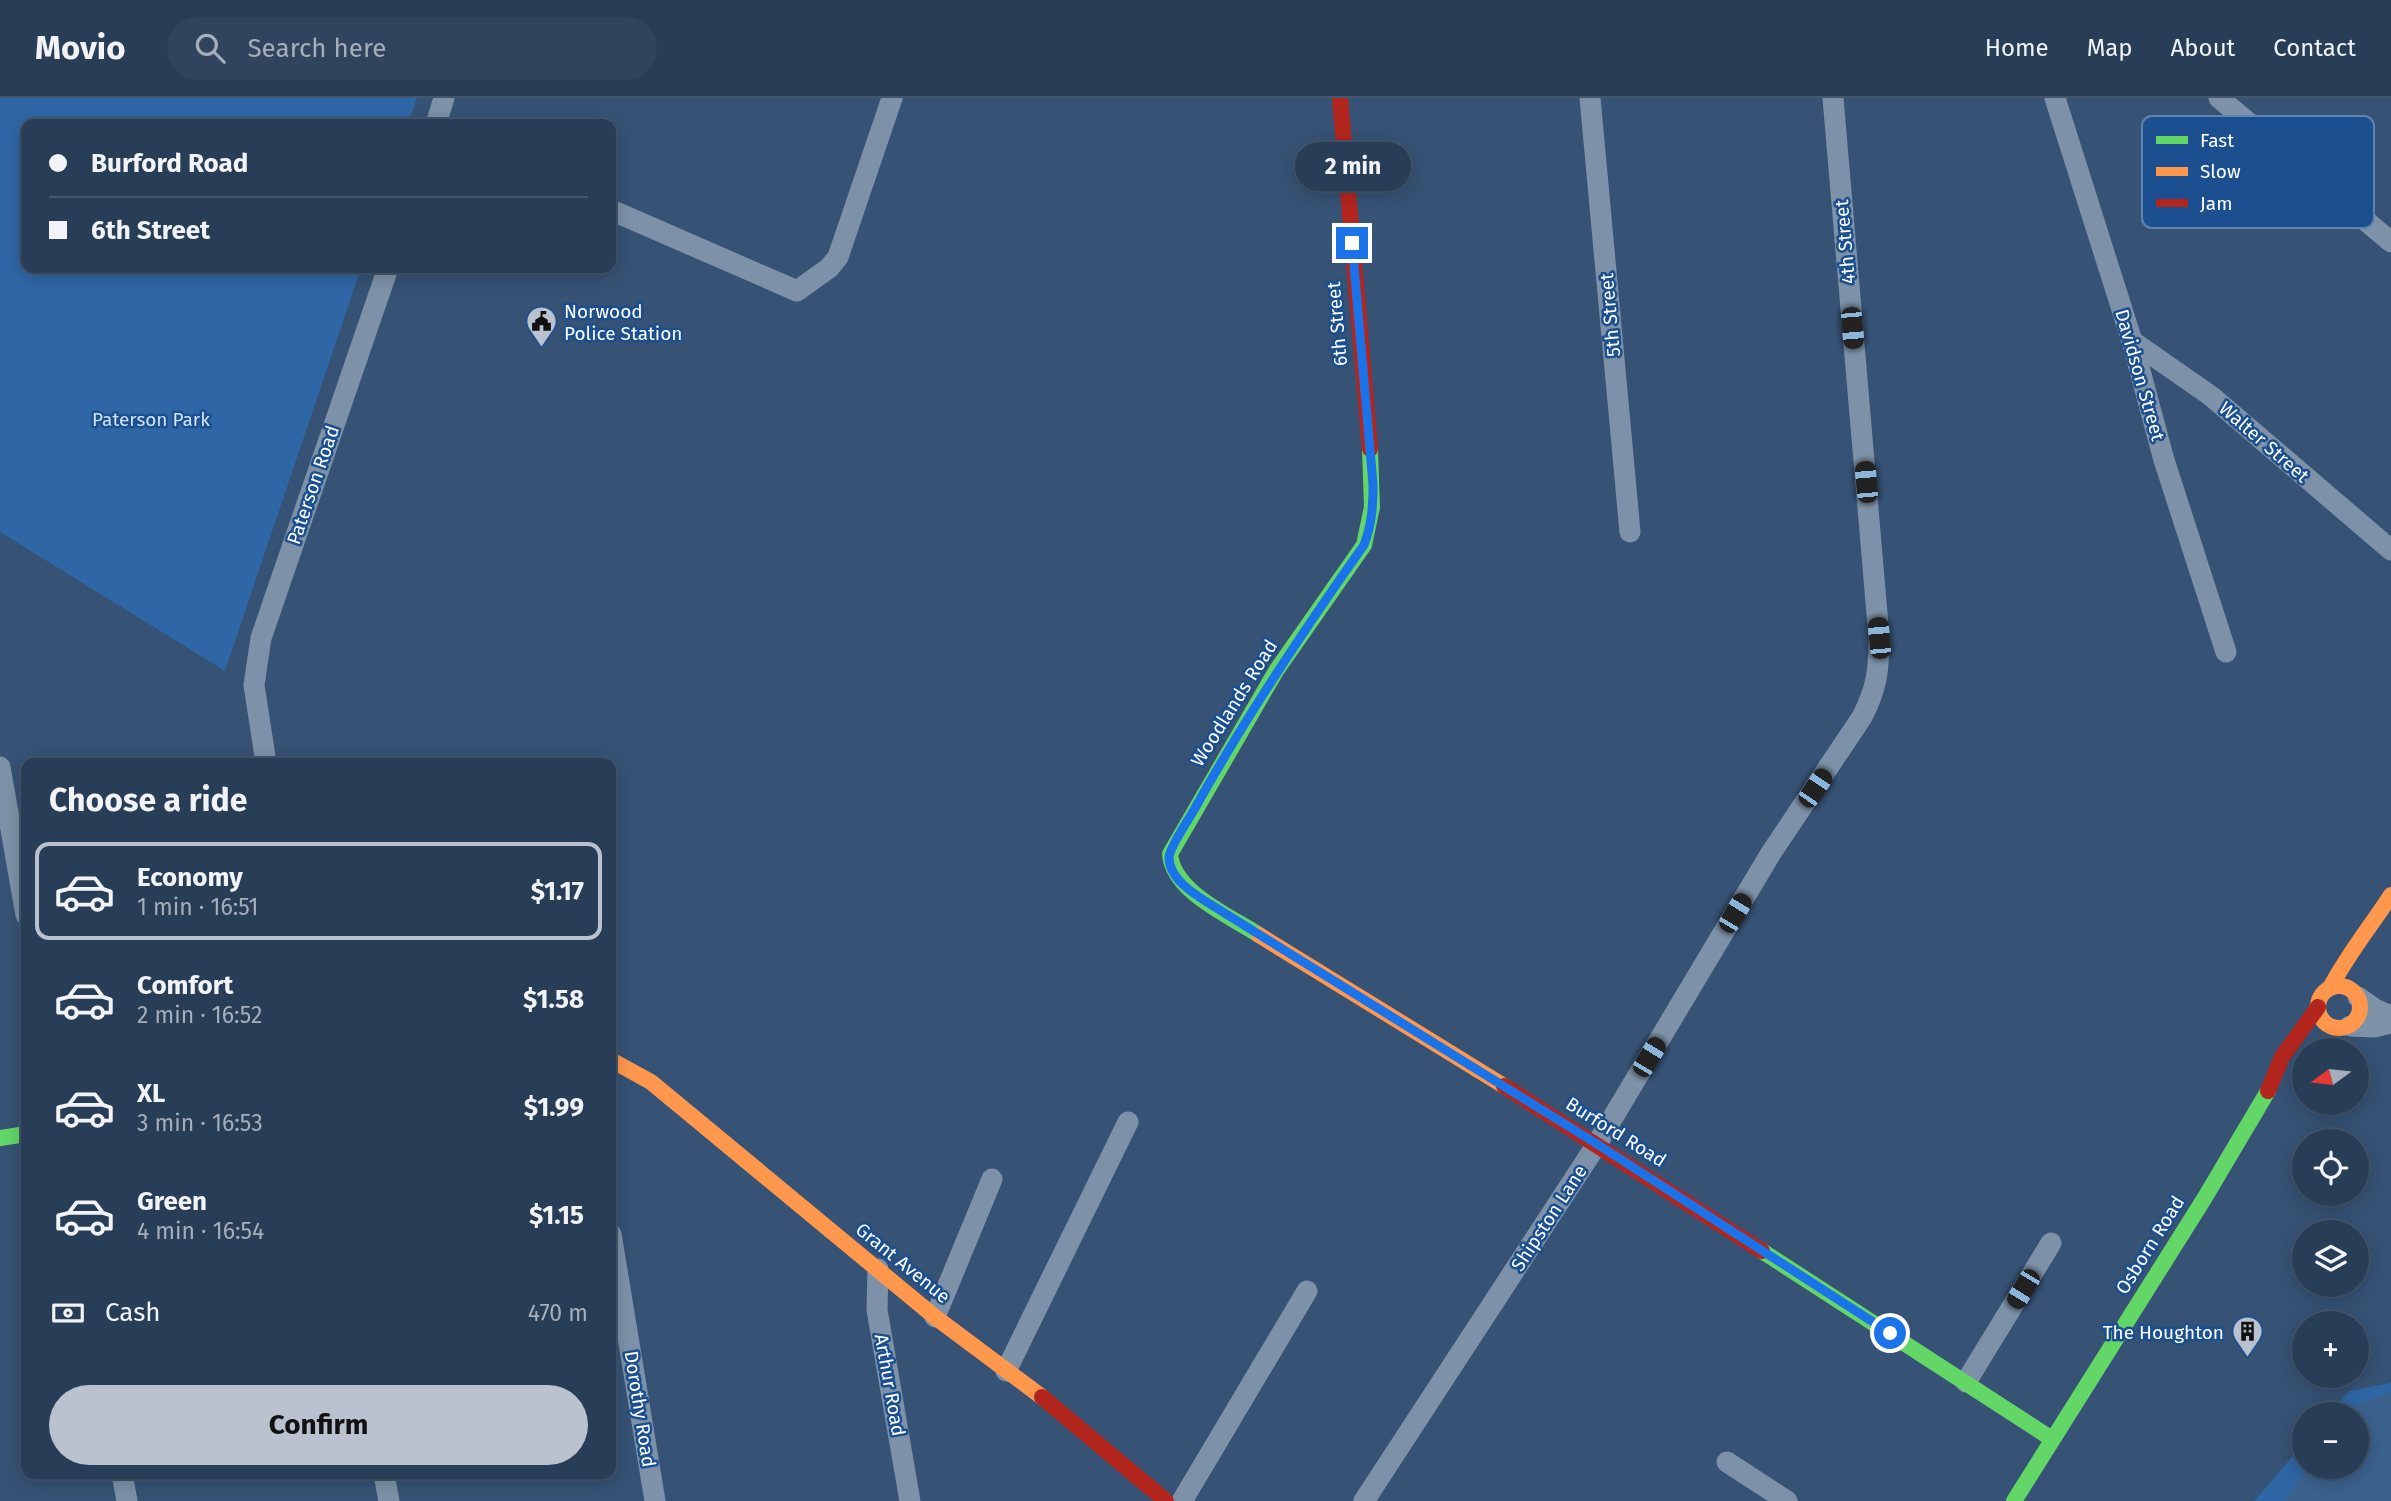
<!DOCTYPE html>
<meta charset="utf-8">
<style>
body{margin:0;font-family:"Fira Sans",sans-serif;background:#30455d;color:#f1f3f6;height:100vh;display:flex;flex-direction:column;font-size:26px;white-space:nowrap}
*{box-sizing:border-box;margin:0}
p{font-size:23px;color:#a5aeba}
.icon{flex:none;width:38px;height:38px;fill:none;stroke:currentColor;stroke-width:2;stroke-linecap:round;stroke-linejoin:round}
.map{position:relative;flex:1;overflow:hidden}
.panel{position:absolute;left:21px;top:660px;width:595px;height:721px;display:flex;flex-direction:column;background:#283e57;border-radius:14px;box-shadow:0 4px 18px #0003,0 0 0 2px #44576d}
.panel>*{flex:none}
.hud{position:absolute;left:21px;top:21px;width:595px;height:154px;border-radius:14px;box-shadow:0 4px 18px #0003,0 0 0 2px #44576d;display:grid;align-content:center;height:154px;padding:0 28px;background:#283e57}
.needle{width:46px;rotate:255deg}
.controls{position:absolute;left:2292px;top:940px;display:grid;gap:14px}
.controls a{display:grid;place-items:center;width:77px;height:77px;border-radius:50%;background:#283e57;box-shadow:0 4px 18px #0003,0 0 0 2px #44576d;font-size:35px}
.end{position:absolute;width:32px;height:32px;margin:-16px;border:9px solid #1a73e8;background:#fff;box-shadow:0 0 0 4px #fff}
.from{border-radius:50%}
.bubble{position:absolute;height:49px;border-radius:24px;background:#283e57;box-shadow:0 4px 18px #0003,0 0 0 2px #44576d;font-size:23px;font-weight:700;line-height:49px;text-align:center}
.car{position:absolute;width:21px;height:42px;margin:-21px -10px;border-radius:9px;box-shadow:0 0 5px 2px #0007;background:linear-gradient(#222 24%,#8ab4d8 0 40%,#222 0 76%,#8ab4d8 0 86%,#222 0)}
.hud b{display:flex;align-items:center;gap:24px;height:66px;font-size:26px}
.hud b+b{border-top:2px solid #44576d}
.hud i{width:18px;height:18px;background:#f1f3f6}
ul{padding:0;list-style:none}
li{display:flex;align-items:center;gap:21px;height:98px;margin:0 14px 10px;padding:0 14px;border:4px solid transparent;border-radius:14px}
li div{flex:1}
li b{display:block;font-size:26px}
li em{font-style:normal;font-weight:700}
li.on{border-color:#b9c2ce}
li>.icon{width:63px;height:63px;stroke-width:1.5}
h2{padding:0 28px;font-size:32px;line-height:84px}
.pay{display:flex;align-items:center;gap:18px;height:77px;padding:0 28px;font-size:26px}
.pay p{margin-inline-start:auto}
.primary-button{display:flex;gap:14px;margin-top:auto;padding:14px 28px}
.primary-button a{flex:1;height:80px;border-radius:42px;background:#b9c2ce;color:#111;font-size:28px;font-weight:700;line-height:80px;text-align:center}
header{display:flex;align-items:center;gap:42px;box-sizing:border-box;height:98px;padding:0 35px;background:#283e57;border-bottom:2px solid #44576d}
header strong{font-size:33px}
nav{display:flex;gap:38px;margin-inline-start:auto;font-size:24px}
.search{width:490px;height:63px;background:#30455d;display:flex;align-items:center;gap:18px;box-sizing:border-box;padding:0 24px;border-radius:38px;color:#a5aeba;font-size:26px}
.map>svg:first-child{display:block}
</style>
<header>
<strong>Movio</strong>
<div class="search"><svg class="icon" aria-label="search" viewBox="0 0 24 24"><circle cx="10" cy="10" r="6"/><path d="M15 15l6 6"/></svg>Search here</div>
<nav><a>Home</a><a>Map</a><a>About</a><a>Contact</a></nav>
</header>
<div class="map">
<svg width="2391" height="1403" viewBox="0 0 2391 1403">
<rect width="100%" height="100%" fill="#365274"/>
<!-- green -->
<g fill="#2f66a5">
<polygon points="0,0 417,0 408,26 26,26 26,170 361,170 225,573 0,434"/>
<polygon points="2391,1285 2391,1403 2254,1403 2305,1344 2305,1368 2357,1368 2357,1316 2329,1316 2349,1293"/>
</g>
<!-- water -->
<polygon fill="#3b618d" points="2391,1294 2391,1403 2286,1403 2306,1369 2357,1368 2357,1316 2336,1316 2338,1313"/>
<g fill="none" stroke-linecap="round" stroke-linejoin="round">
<!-- street -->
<g stroke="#7d92a8" stroke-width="21">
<polyline points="1590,0 1630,434"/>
<polyline points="2055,0 2132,243 2164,362 2226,554"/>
<polyline points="2219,0 2391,144"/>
<polyline points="436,26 444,0"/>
<polyline points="611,112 797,193 829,170 838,159 892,0"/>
<polyline points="2132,243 2211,298 2391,452"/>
<polyline points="266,665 254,587 261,540 388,170"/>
<polyline points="0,669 26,817"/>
<polyline points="2358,899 2375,911 2391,918"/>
<polyline points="2350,928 2374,929 2391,925"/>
<polyline points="611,1136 655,1403"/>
<polyline points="878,1171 877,1212 910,1403"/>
<polyline points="935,1219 992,1081"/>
<polyline points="1006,1273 1128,1024"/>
<polyline points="1966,1284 2051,1145"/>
<polyline points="1727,1364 1787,1403"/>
<polyline points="122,1376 127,1403"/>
<polyline points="384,1376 389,1403"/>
<polyline points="1182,1403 1307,1193"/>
<path d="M1364 1403 1597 1046 1771 755 1862 619C1877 590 1879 572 1879 539L1833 0"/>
</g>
<!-- fast -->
<g stroke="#63d668" stroke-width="16">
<path d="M1259 837C1230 818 1173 794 1170 756L1276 573 1364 447 1372 409 1370 351"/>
<polyline points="0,1040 26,1036"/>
<polyline points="1762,1153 2052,1341"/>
<polyline points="2014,1403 2204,1101 2268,993"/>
</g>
<!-- slow -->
<g stroke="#ff974d" stroke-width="16">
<polyline points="1259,837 1504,988"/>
<circle cx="2339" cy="909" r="21"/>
<path d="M2330 890C2347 857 2371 828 2391 797"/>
<polyline points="611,962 651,984 935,1219 1042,1299"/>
</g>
<!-- jam -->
<g stroke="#b3261e" stroke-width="16">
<polyline points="1340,0 1370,351"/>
<polyline points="1504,988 1762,1153"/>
<polyline points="2268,993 2282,959 2318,909"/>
<polyline points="1042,1299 1166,1403"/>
</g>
</g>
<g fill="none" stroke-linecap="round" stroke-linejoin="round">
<!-- route -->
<path stroke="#1a73e8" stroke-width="9" d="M1352 145 1373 386C1373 408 1372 426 1364 447 1303 533 1245 620 1194 712 1188 722 1170 749 1169 759 1169 781 1194 796 1210 806L1597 1046 1890 1235"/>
</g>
<!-- icons -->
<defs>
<symbol id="civic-pin" viewBox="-11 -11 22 30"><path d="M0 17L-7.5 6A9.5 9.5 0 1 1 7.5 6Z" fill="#b9c2ce" stroke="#1b4f8f"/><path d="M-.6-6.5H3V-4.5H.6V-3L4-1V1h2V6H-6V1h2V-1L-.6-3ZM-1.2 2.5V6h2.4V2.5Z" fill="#111"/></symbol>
<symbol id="building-pin" viewBox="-11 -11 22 30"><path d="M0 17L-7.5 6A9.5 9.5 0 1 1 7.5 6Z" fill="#b9c2ce" stroke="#1b4f8f"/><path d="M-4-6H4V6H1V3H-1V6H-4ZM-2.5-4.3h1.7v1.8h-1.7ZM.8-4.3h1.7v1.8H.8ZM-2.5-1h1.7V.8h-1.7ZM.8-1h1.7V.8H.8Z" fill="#111"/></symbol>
</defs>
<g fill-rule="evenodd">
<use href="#civic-pin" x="524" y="206" width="35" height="47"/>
<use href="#building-pin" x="2230" y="1216" width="35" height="47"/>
</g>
<g text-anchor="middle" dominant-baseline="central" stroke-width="5" stroke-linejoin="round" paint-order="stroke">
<!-- street labels -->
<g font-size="19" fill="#fff" stroke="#1b4f8f">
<text transform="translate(1845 144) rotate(-95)">4th Street</text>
<text transform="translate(1610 217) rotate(-95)">5th Street</text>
<text transform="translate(1337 226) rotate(-95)">6th Street</text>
<text transform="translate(2140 277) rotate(74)">Davidson Street</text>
<text transform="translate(2264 344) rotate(41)">Walter Street</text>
<text transform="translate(313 387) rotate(-71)">Paterson Road</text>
<text transform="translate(1234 605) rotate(-58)">Woodlands Road</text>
<text transform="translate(1616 1034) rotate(32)">Burford Road</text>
<text transform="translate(1549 1120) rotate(-57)">Shipston Lane</text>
<text transform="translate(2150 1147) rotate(-58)">Osborn Road</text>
<text transform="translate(903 1165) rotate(39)">Grant Avenue</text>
<text transform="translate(890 1287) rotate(80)">Arthur Road</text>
<text transform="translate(640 1311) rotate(81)">Dorothy Road</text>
</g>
<!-- poi labels -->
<g font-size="19" fill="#fff" stroke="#1b4f8f" text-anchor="start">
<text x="564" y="213">Norwood<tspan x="564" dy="22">Police Station</tspan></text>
<text x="2224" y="1234" text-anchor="end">The Houghton</text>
</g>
<!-- park labels -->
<g font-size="19" fill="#cfe3fa" stroke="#1b4f8f">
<text x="151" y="321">Paterson Park</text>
</g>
</g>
<!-- legend -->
<rect x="2142" y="18" width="232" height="112" rx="10" fill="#1b4f8f" stroke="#5f84b1" stroke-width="2"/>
<rect x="2156" y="38" width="32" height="8" fill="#63d668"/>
<rect x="2156" y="69" width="32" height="9" fill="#ff974d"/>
<rect x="2156" y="101" width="32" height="8" fill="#b3261e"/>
<g font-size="19" fill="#fff">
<text x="2200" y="49">Fast</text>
<text x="2200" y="80">Slow</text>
<text x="2200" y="112">Jam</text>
</g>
</svg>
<div class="controls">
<a><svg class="needle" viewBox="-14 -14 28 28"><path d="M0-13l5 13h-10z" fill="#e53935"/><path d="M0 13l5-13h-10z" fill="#a5aeba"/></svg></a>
<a><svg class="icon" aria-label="locate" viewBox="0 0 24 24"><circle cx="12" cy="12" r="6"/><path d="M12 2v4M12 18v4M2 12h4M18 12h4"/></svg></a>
<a><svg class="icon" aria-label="layers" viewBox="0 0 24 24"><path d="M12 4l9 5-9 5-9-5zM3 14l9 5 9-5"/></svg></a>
<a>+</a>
<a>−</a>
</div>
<i class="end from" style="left:1890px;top:1235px"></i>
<i class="end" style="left:1352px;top:145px"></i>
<div class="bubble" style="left:1295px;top:44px;width:116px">2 min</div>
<i class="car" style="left:1852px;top:230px;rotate:175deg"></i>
<i class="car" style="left:1866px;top:384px;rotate:355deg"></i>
<i class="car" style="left:1879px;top:540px;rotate:355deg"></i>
<i class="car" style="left:1815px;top:690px;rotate:34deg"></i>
<i class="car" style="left:1735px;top:815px;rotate:31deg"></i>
<i class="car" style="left:1649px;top:959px;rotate:31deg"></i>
<i class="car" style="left:2023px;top:1191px;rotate:211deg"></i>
<div class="hud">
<b><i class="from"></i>Burford Road</b>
<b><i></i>6th Street</b>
</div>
<section class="panel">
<h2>Choose a ride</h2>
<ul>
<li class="on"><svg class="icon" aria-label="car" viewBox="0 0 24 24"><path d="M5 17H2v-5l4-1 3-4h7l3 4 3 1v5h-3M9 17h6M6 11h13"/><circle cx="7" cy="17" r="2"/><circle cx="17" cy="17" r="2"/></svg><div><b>Economy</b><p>1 min · 16:51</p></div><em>$1.17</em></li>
<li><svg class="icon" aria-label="car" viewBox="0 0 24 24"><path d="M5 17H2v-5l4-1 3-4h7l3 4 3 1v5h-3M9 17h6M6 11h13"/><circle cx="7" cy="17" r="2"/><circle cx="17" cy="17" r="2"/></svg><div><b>Comfort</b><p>2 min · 16:52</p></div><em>$1.58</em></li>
<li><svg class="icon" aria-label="car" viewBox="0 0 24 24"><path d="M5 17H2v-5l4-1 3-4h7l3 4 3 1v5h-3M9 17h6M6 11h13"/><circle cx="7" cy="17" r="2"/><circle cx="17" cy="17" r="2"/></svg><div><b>XL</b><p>3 min · 16:53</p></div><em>$1.99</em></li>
<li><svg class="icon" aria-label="car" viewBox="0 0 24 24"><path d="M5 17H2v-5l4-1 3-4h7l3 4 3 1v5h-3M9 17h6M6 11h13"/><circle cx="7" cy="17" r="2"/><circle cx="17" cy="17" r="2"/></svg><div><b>Green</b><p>4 min · 16:54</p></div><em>$1.15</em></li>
</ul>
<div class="pay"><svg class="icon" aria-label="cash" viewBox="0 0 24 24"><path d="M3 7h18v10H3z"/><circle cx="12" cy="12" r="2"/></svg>Cash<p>470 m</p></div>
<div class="primary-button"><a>Confirm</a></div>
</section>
</div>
